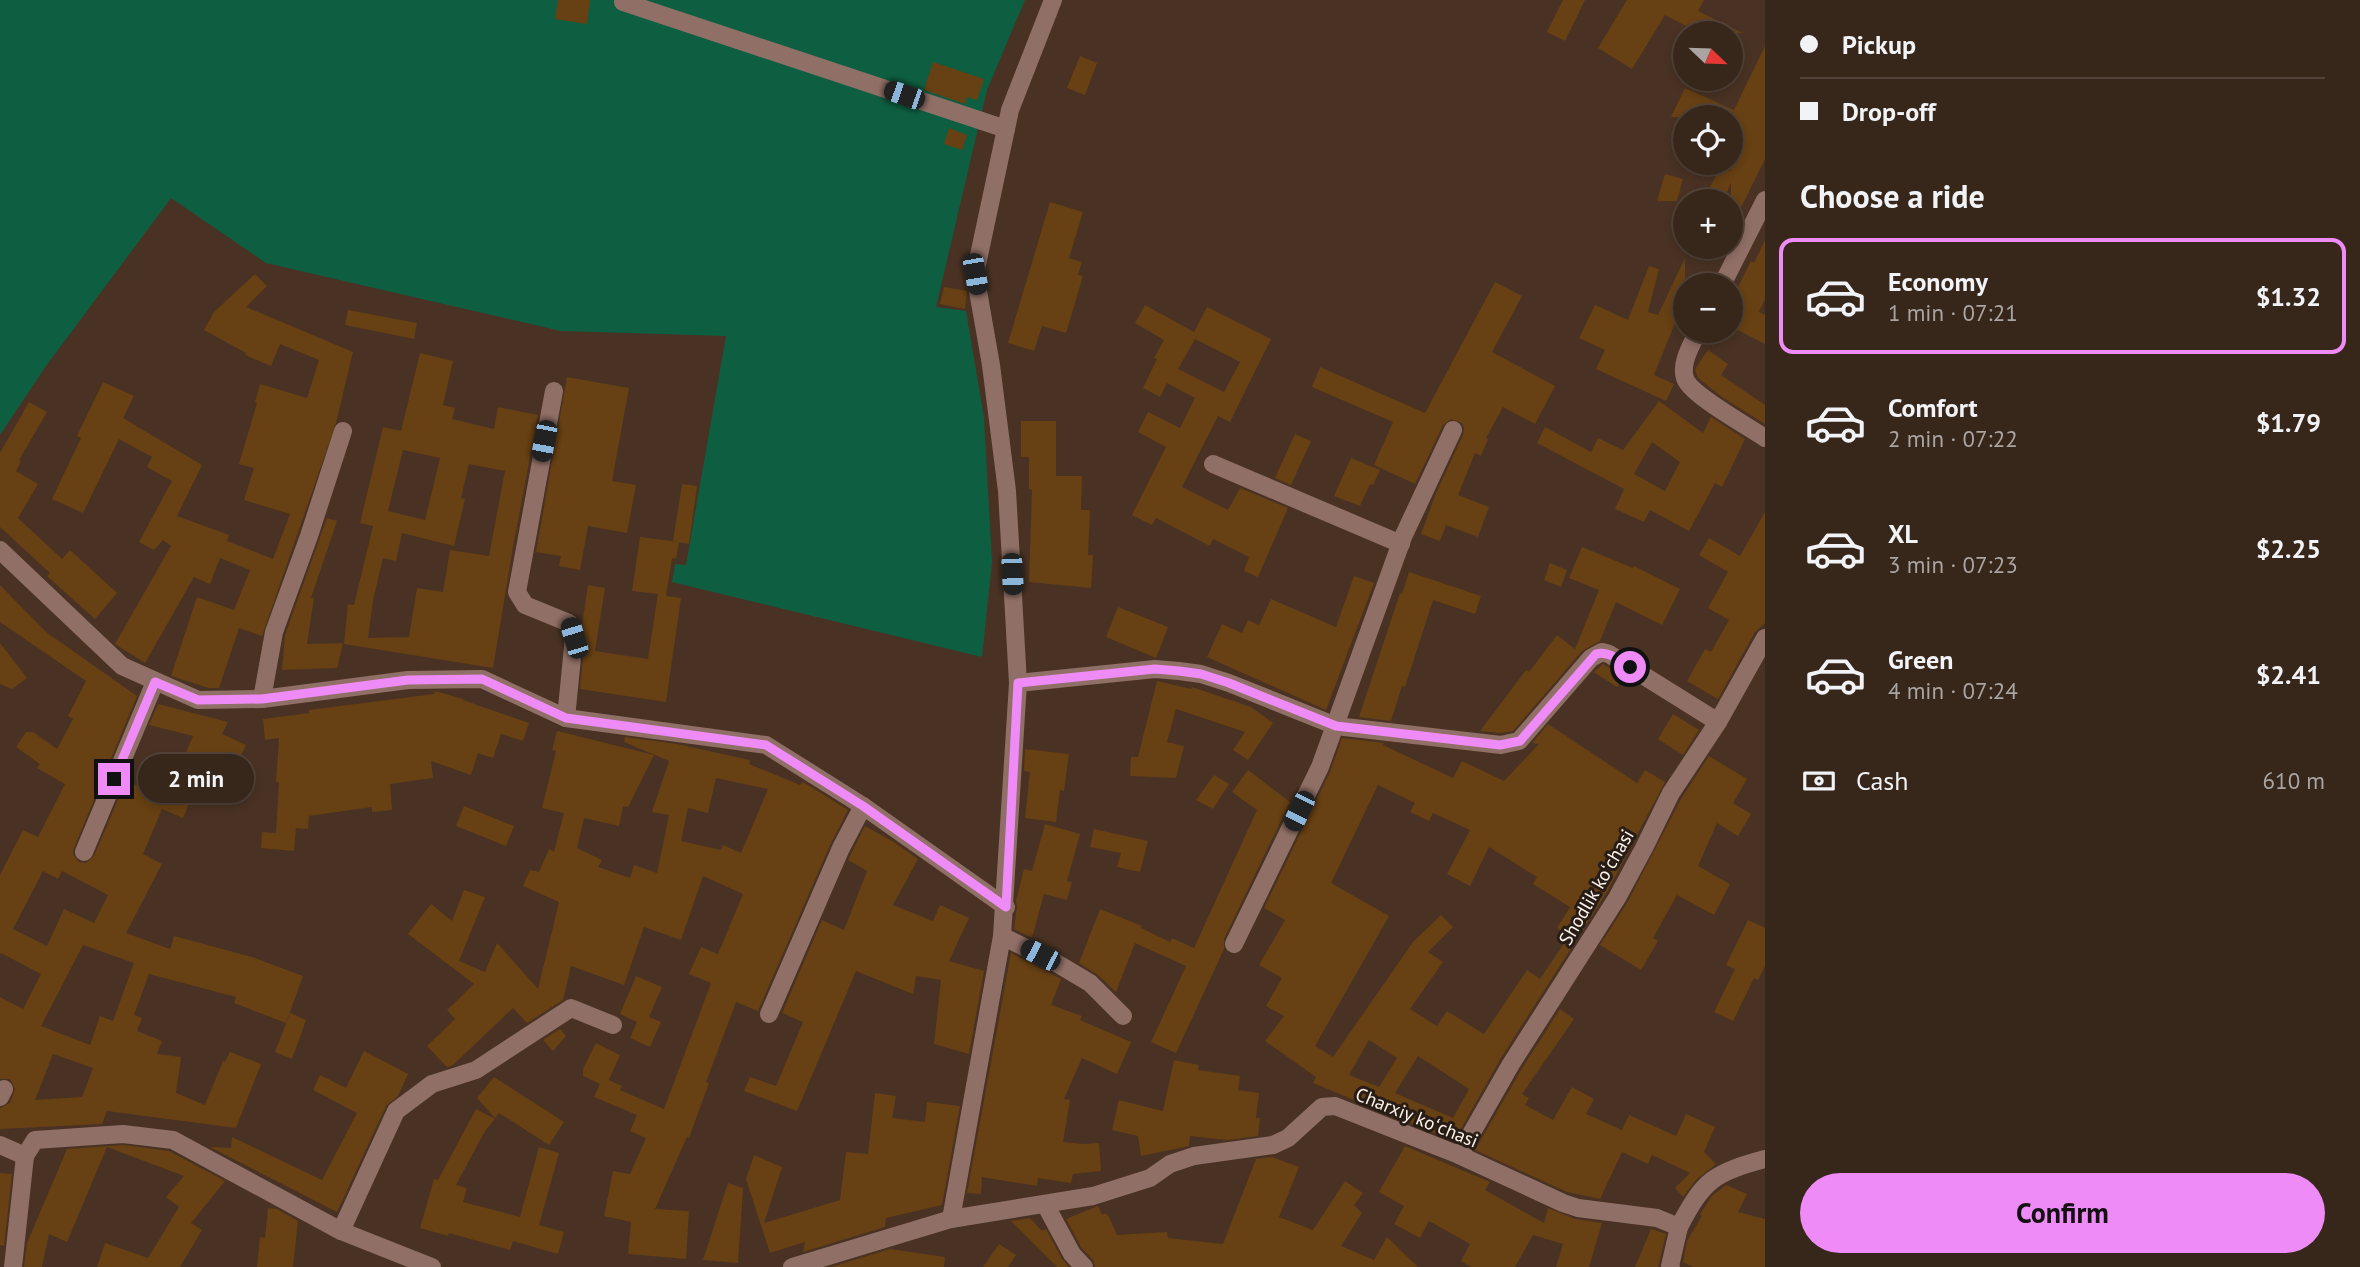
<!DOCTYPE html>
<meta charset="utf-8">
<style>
body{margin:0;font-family:"PT Sans",sans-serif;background:#3e2e23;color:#f1f3f6;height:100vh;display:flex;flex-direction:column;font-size:26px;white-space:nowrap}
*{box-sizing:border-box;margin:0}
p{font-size:23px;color:#aaa5a2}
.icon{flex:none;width:38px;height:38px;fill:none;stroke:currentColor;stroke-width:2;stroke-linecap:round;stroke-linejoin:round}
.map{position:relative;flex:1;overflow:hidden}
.drawer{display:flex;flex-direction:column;background:#37261a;width:595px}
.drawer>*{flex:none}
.hud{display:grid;align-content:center;height:154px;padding:0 35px;background:#37261a}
.needle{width:46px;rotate:113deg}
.fabs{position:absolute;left:1673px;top:21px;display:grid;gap:14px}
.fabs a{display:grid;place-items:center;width:70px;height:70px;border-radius:50%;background:#37261a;box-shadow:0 4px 10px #0003,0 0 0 2px #514339;font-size:35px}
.end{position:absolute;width:32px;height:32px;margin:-16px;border:9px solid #ef8bf7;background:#111;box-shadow:0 0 0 4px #111}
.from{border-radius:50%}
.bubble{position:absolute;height:49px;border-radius:24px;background:#37261a;box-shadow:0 4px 10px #0003,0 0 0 2px #514339;font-size:23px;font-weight:700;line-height:49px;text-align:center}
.car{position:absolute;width:21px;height:42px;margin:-21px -10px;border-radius:9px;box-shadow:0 0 5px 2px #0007;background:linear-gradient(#222 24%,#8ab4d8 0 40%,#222 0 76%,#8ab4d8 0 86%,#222 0)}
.hud b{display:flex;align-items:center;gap:24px;height:66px;font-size:26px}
.hud b+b{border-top:2px solid #514339}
.hud i{width:18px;height:18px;background:#f1f3f6}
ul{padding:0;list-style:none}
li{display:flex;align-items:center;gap:21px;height:116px;margin:0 14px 10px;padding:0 21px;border:4px solid transparent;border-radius:14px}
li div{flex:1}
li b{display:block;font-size:26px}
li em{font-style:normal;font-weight:700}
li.on{border-color:#ef8bf7}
li>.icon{width:63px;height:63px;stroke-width:1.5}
h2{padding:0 35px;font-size:32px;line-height:84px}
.pay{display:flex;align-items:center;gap:18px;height:77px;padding:0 35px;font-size:26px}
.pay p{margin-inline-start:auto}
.cta{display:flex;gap:14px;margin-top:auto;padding:14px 35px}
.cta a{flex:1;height:80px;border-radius:42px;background:#ef8bf7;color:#111;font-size:28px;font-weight:700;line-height:80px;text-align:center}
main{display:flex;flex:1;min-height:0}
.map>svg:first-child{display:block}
</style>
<main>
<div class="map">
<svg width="1765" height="1267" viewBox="0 0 1765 1267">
<rect width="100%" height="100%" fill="#493223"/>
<!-- green -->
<polygon fill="#0e5f41" points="0,0 1025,0 987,90 936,307 966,311 984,418 992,562 982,657 672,582 675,564 686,565 726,336 561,331 266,263 171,198 46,366 0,435"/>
<!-- building -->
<g fill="#674013" fill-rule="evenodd">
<polygon points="558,0 590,0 587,24 555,19"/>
<polygon points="1563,0 1585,0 1565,41 1547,32"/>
<polygon points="1627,0 1704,0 1698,11 1743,33 1699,33 1665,15 1632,69 1598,48"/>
<polygon points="1765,46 1765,159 1731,228 1731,182 1726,195 1710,187 1721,167 1731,171 1731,117 1671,117 1685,88 1734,110"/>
<polygon points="1080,56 1097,63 1085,95 1067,88"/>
<polygon points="933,62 984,79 977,100 967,97 965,104 924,90"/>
<polygon points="949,128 967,135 962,150 944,144"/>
<polygon points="1665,174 1683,179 1677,201 1657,201"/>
<polygon points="1050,202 1083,212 1069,258 1082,262 1078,275 1083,276 1066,333 1042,326 1034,351 1008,343"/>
<polygon points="1765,240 1765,299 1759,312 1765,315 1765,344 1732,327 1738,314 1731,310 1731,301 1751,261 1754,263"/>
<polygon points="1685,258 1685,298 1654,375 1674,384 1666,401 1596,369 1605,350 1579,338 1595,305 1628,320 1649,266 1659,269 1648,312 1658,315"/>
<polygon points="255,274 267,286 246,307 353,352 336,423 262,636 239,628 219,688 209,688 171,676 197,597 234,610 250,570 220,558 210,584 194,577 145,663 115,644 171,546 163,540 154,550 139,542 172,481 147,467 152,457 119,439 83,513 52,499 81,438 77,436 103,382 134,396 123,418 202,465 177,516 229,535 227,541 273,559 290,514 244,500 254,468 239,464 257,403 255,402 260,384 307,398 319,360 280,344 271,366 245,355 246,353 204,330 214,312"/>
<polygon points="1495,282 1522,296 1492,352 1555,386 1535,424 1503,407 1486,438 1488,439 1481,456 1475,453 1458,495 1489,507 1478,537 1446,525 1440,541 1421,534 1436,493 1463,435 1464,428 1462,423 1451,419 1443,425 1415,484 1374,465 1393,422 1312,387 1320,367 1425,413"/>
<polygon points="944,287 967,291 965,309 940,304"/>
<path d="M1145 305 1194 332 1207 307 1271 339 1230 422 1218 416 1182 487 1228 510 1240 488 1288 508 1258 577 1244 571 1249 557 1213 539 1210 546 1156 518 1152 525 1132 515 1166 447 1138 432 1148 412 1180 428 1195 398 1167 383 1160 397 1143 388 1157 359 1154 358 1164 340 1135 323ZM1195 339 1240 362 1224 392 1178 369Z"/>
<polygon points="348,310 417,323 414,339 345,325"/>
<polygon points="1708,350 1728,364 1721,375 1765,405 1765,424 1722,397 1698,378 1695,369"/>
<path d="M420 353 453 361 443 405 455 408 452 419 494 429 498 407 538 415 513 547 493 668 344 644 348 604 354 605 373 526 360 523 383 427 401 431ZM403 450 440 458 425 520 388 511ZM469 464 505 471 489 556 450 550 443 592 417 588 409 637 368 638 373 600 383 558 396 561 402 533 454 546 465 499 461 498Z"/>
<polygon points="567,377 629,388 612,481 636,485 627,533 588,526 580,570 559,566 561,556 536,552"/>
<path d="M1659 401 1703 433 1711 417 1745 439 1722 487 1715 483 1689 531 1650 510 1644 522 1615 509 1624 489 1537 443 1545 427 1591 452 1598 438 1623 450ZM1652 442 1680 462 1665 491 1634 474Z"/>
<polygon points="29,402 47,412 19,460 21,461 16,471 38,484 18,518 62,559 70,550 117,593 95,619 47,576 50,573 0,527 0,453"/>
<polygon points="1021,421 1056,421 1056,476 1082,476 1081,510 1090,510 1088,555 1093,555 1091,588 1029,582 1032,490 1029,489 1029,457 1021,457"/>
<polygon points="1295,434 1311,441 1291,485 1275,478"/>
<polygon points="1351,458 1380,470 1373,485 1370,484 1360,506 1334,496"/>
<polygon points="682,484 697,486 689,544 673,541"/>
<polygon points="1765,512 1765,623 1755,632 1718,699 1687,681 1705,649 1711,652 1729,620 1708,608 1728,572 1699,555 1709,538 1740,556"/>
<polygon points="327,518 337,521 311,598 314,598 307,644 343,643 337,668 282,670 285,635"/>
<polygon points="640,537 679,542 676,559 672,558 666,596 681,598 666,702 580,689 585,638 582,625 588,585 605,588 595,651 648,659 658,594 632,591"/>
<polygon points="1582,547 1633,568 1634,566 1680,589 1662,625 1616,602 1600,641 1582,651 1513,731 1500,733 1480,731 1526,670 1529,672 1557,635 1575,649 1599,590 1569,578"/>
<polygon points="1550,563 1567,570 1561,587 1544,580"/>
<polygon points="1409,572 1481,596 1475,614 1433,600 1405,687 1402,686 1391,721 1359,717 1400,593 1402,594"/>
<polygon points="1354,576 1374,583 1326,710 1207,657 1222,624 1242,633 1248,620 1259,625 1271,599 1336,627"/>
<path d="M0 585 46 632 137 696 74 848 73 854 79 862 86 863 94 856 126 781 164 797 172 777 175 778 193 736 149 725 158 704 228 722 222 734 246 745 231 777 209 767 199 789 196 787 183 818 162 809 143 854 162 864 126 933 170 949 174 936 252 957 303 976 286 1023 234 1003 236 997 149 974 134 1015 142 1018 137 1031 162 1041 157 1054 181 1057 176 1093 205 1105 223 1061 225 1062 230 1052 261 1064 236 1128 107 1111 102 1124 0 1129V1108L10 1103 15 1089 10 1079H0V997L23 1009 41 974 1 953 0 955V875L23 830 38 837 65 784 37 768 40 764 16 747 26 732H33L57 749 73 719 68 716 86 681 0 622ZM43 871 58 879 62 871 108 895 94 923 64 909 47 946 13 929ZM83 945 134 963 113 1021 100 1016 90 1045 41 1026ZM53 1054 93 1068 82 1097 35 1100Z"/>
<polygon points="1118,607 1168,627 1156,658 1106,637"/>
<polygon points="0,643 27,678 12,689 0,684"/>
<polygon points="1603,664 1624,677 1617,687 1594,672"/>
<polygon points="1157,681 1191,689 1192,687 1251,707 1273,723 1248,760 1233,750 1245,732 1176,709 1167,742 1184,746 1176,778 1130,776 1131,757 1138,757"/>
<polygon points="435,691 463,699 463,700 529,723 523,741 501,734 493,758 478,753 471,775 431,761 433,778 390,784 392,810 372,812 372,807 309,816 308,829 296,828 294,851 261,848 262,832 276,833 279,782 276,782 279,738 265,740 263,719 309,713 309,710 434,694"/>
<polygon points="1673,714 1699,730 1683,755 1658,739"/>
<path d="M1548 724 1637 783 1645 770 1665 782 1607 892 1501 1058 1454 1141 1313 1083 1316 1077 1265 1041 1284 1016 1266 1006 1282 978 1259 965 1285 920 1264 908 1330 772 1342 738 1384 743 1383 745 1453 778 1462 761 1504 781 1539 744 1532 743ZM1378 785 1415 803 1410 812 1429 821 1433 813 1470 830 1447 874 1470 886 1489 847 1537 877 1533 884 1570 907 1557 928 1569 936 1540 979 1527 970 1484 1034 1447 1011 1437 1026 1410 1009 1443 962 1428 952 1453 927 1441 915 1413 942 1333 1057 1315 1046 1389 916 1331 883ZM1369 1040 1397 1058 1379 1087 1349 1075ZM1418 1056 1469 1089 1453 1118 1395 1093Z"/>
<path d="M557 731 654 755 628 807 623 806 619 826 584 818 577 848 602 860 598 867 630 878 634 865 657 873 669 815 652 812 669 761 624 742 625 737 677 744 750 760 749 764 800 785 803 782 848 810 831 843 758 1011 736 1002 706 1082 709 1083 689 1138 687 1137 655 1209 689 1211 686 1259 628 1254 631 1222 604 1216 613 1171 630 1174 646 1138 630 1131 637 1115 594 1097 600 1084 583 1076V1069L596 1043 620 1055 609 1080 622 1086 620 1090 664 1109 711 983 689 974 701 947 718 954 743 894 703 876 681 940 644 927 624 985 571 966 563 1000 527 1023 513 1008 453 1065 447 1067 427 1046 455 1019 447 1010 474 984 408 934 431 904 452 921 464 890 485 897 459 961 485 972 497 943 538 989 559 902 523 886 530 870 539 872 549 849 554 852 564 813 542 808 556 751 552 750ZM716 778 768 789 741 853 723 845 721 850 681 841 688 808 708 813Z"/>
<polygon points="1025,749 1069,754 1064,791 1060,790 1056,822 1025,818 1030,772 1024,771"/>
<polygon points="1709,756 1747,779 1733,803 1751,814 1738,836 1717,823 1698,866 1730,884 1714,915 1677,895 1653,938 1658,941 1641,970 1600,945 1627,903 1681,799"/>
<polygon points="1248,770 1290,802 1224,939 1224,949 1176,1053 1151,1042 1186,966 1135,943 1116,992 1098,975 1079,963 1100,909 1142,926 1141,928 1170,942 1172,938 1194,948 1257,810 1232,792"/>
<polygon points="1214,775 1229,784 1213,809 1196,800"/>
<polygon points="464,806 514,826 506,846 456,826"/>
<polygon points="1045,824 1080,834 1067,881 1072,882 1067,900 1044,894 1032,938 1014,929 1017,907 1016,901 1024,869 1032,871"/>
<polygon points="865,826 892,841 918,859 893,905 933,921 940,905 969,918 949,961 984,971 969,1054 934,1044 941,980 916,976 913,994 856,971 797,1111 744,1091 750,1077 776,1086 803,1022 782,1013 822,920 844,930 867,871 848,860"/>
<polygon points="1094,829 1148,841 1140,872 1117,867 1121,853 1090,847"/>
<polygon points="1748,920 1765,928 1765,966 1758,980 1754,978 1733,1021 1714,1012 1735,969 1726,965"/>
<polygon points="1011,953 1061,979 1051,1005 1082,1016 1080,1020 1131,1042 1117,1074 1082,1058 1064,1099 1070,1100 1063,1142 1083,1144 1099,1143 1101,1171 1073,1174 1071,1183 1038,1178 1037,1186 982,1177 981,1194 967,1193"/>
<polygon points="636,976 662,987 649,1017 661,1022 650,1047 630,1038 637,1022 620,1014"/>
<polygon points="1560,1009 1574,1019 1522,1094 1529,1098 1525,1105 1553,1120 1572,1087 1594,1099 1586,1114 1622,1130 1629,1115 1676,1136 1686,1114 1715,1127 1704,1152 1716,1164 1696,1180 1683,1197 1675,1188 1690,1173 1652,1155 1648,1164 1622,1152 1600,1199 1567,1192 1475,1150 1521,1070"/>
<polygon points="290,1013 306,1020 292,1059 275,1052"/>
<polygon points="560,1029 566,1036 553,1051 543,1040"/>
<polygon points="364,1051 408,1074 398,1096 386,1106 337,1212 210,1147 231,1148 232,1137 322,1180 357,1113 313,1090 320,1075 346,1088"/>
<polygon points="1174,1060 1199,1065 1198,1070 1240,1076 1238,1090 1259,1093 1256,1118 1260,1118 1258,1136 1227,1140 1190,1136 1189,1146 1141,1156 1138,1136 1112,1130 1119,1100 1163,1111"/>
<polygon points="494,1077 564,1122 549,1145 499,1113 495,1118 477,1098"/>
<polygon points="875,1093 896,1096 892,1118 925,1122 927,1102 960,1106 942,1205 886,1218 885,1227 803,1252 805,1242 770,1253 746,1179 754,1155 782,1167 764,1223 840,1200 846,1152 868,1154"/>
<polygon points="476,1109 495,1119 485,1131 456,1185 467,1188 463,1202 520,1217 539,1147 559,1153 539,1225 564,1232 558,1254 513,1241 510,1250 449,1233 448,1236 420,1228 434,1179 438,1180"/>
<polygon points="123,1145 169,1151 225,1181 191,1223 202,1230 180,1267 97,1267 105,1243 148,1258 179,1207 166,1197 184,1176 107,1147 67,1242 49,1234 42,1267 24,1267 27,1243 67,1149"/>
<polygon points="1405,1146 1490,1182 1485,1190 1544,1223 1548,1208 1575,1219 1602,1223 1589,1267 1556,1267 1563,1244 1533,1235 1515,1267 1471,1267 1461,1261 1470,1244 1429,1221 1420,1238 1394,1224 1404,1206 1379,1192"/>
<polygon points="1272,1157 1299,1167 1279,1217 1313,1230 1345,1181 1363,1193 1354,1205 1362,1213 1341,1246 1374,1260 1387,1237 1418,1267 1095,1267 1093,1260 1081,1247 1066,1219 1098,1206 1102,1215 1105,1213 1109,1217 1117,1235 1167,1232 1168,1238 1223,1244 1256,1159"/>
<polygon points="0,1173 12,1174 4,1246 0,1245"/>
<polygon points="728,1183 743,1188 738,1263 703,1260"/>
<polygon points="1726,1185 1747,1194 1738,1212 1765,1219 1765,1267 1693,1267 1683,1262 1687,1241 1702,1216 1700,1214 1712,1196"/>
<polygon points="268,1208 277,1209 298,1221 293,1267 257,1267 260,1237 265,1238"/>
<polygon points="1030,1218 1042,1231 1046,1229 1062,1259 1069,1267 1057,1267 1011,1221"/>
<polygon points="1651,1229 1666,1234 1658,1267 1635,1267"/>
<polygon points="999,1244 1016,1255 1008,1267 983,1267"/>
<polygon points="890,1249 945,1257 944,1267 831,1267"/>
</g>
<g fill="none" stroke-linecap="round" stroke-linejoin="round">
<!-- minor -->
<g stroke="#906f66" stroke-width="18">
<polyline points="623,2 1006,129"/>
<polyline points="1722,285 1765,200"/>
<path d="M1698 331C1692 344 1680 363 1685 378 1689 394 1749 427 1765 438"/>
<polyline points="554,391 517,592 525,605 569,623 574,637 566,718"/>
<polyline points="1213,464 1401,544"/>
<polyline points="0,550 122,666 198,700 262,699 408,680 482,679 566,718 766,745 863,806 1006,907"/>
<polyline points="1018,683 1155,669 1179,671 1201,674 1229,683 1336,726 1501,745 1519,741 1591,658 1602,652 1609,654 1718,722"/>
<polyline points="262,699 274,632 309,536 343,431"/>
<polyline points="84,852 155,682"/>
<polyline points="1002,936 1058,964 1090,983 1123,1016"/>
<polyline points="1234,944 1320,767 1403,537 1453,430"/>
<polyline points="769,1014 841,848 863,806"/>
<polyline points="0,1097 4,1089"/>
<polyline points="0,1145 25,1156 35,1140 123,1134 173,1140 341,1231"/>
<polyline points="1459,1155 1511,1064 1617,898 1644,848 1671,793 1718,722 1765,638"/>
<polyline points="1045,1204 1072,1254 1084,1267"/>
<polyline points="951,1219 1002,936 1018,683 1007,491 991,365 975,274 1010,110 1053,0"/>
<polyline points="13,1267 25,1156"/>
<polyline points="432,1267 341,1231 396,1111 432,1084 476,1070 571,1008 613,1025"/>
<path d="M792 1267 951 1219 1093 1196 1150 1178 1170 1164 1194 1156 1273 1145 1288 1138 1322 1107 1335 1106 1459 1155 1563 1203 1578 1208 1657 1218 1679 1227C1704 1179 1714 1173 1765 1159"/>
<polyline points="1671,1267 1670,1266 1679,1227"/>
</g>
</g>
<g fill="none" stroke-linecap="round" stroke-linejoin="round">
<!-- route -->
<path stroke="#ef8bf7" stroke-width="9" d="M114 779 155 682 198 700 262 699 408 680 482 679 566 718 766 745 863 806 1006 907 1018 683 1155 669 1179 671 1201 674 1229 683 1336 726 1500 745 1520 741 1596 654C1608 650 1620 661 1630 667"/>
</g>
<g text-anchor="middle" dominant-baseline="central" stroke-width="6" stroke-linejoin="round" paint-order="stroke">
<!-- street labels -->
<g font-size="19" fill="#fef2ea" stroke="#271d16">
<text transform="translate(1596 887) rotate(-60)">Shodlik koʻchasi</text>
<text transform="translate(1417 1117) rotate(22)">Charxiy koʻchasi</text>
</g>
</g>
</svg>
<div class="fabs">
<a><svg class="needle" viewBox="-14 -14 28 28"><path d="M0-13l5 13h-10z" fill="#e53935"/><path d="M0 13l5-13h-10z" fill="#aaa5a2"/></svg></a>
<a><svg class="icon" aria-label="locate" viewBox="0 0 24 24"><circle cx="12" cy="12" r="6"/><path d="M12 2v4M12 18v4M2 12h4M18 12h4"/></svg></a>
<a>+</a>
<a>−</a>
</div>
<i class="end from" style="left:1630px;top:667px"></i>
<i class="end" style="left:114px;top:779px"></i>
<div class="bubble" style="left:138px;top:754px;width:116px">2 min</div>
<i class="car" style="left:904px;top:95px;rotate:289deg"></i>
<i class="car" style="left:975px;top:274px;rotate:170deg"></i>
<i class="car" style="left:544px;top:441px;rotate:191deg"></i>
<i class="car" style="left:1012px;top:574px;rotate:177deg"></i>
<i class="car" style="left:574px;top:638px;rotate:343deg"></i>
<i class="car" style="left:1299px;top:811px;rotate:206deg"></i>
<i class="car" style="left:1040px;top:955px;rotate:297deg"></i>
</div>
<section class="drawer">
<div class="hud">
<b><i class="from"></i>Pickup</b>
<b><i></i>Drop-off</b>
</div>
<h2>Choose a ride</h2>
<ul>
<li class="on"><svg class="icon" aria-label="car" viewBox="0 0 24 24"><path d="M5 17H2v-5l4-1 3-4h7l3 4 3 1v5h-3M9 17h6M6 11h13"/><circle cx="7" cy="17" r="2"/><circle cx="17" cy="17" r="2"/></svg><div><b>Economy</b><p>1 min · 07:21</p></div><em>$1.32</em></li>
<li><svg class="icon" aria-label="car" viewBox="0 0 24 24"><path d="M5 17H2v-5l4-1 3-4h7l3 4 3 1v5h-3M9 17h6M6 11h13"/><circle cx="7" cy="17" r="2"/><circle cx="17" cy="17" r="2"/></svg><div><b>Comfort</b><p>2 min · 07:22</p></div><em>$1.79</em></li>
<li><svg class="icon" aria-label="car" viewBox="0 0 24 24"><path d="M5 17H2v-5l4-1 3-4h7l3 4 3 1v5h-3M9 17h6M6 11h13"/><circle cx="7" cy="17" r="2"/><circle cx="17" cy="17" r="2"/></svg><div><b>XL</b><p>3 min · 07:23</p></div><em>$2.25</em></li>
<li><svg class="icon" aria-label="car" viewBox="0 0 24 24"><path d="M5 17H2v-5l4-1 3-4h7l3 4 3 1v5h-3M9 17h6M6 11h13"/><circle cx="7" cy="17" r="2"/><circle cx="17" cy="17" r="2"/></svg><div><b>Green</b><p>4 min · 07:24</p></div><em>$2.41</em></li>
</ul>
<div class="pay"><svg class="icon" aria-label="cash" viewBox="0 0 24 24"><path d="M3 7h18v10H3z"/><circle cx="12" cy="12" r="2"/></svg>Cash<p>610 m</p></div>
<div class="cta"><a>Confirm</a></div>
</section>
</main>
